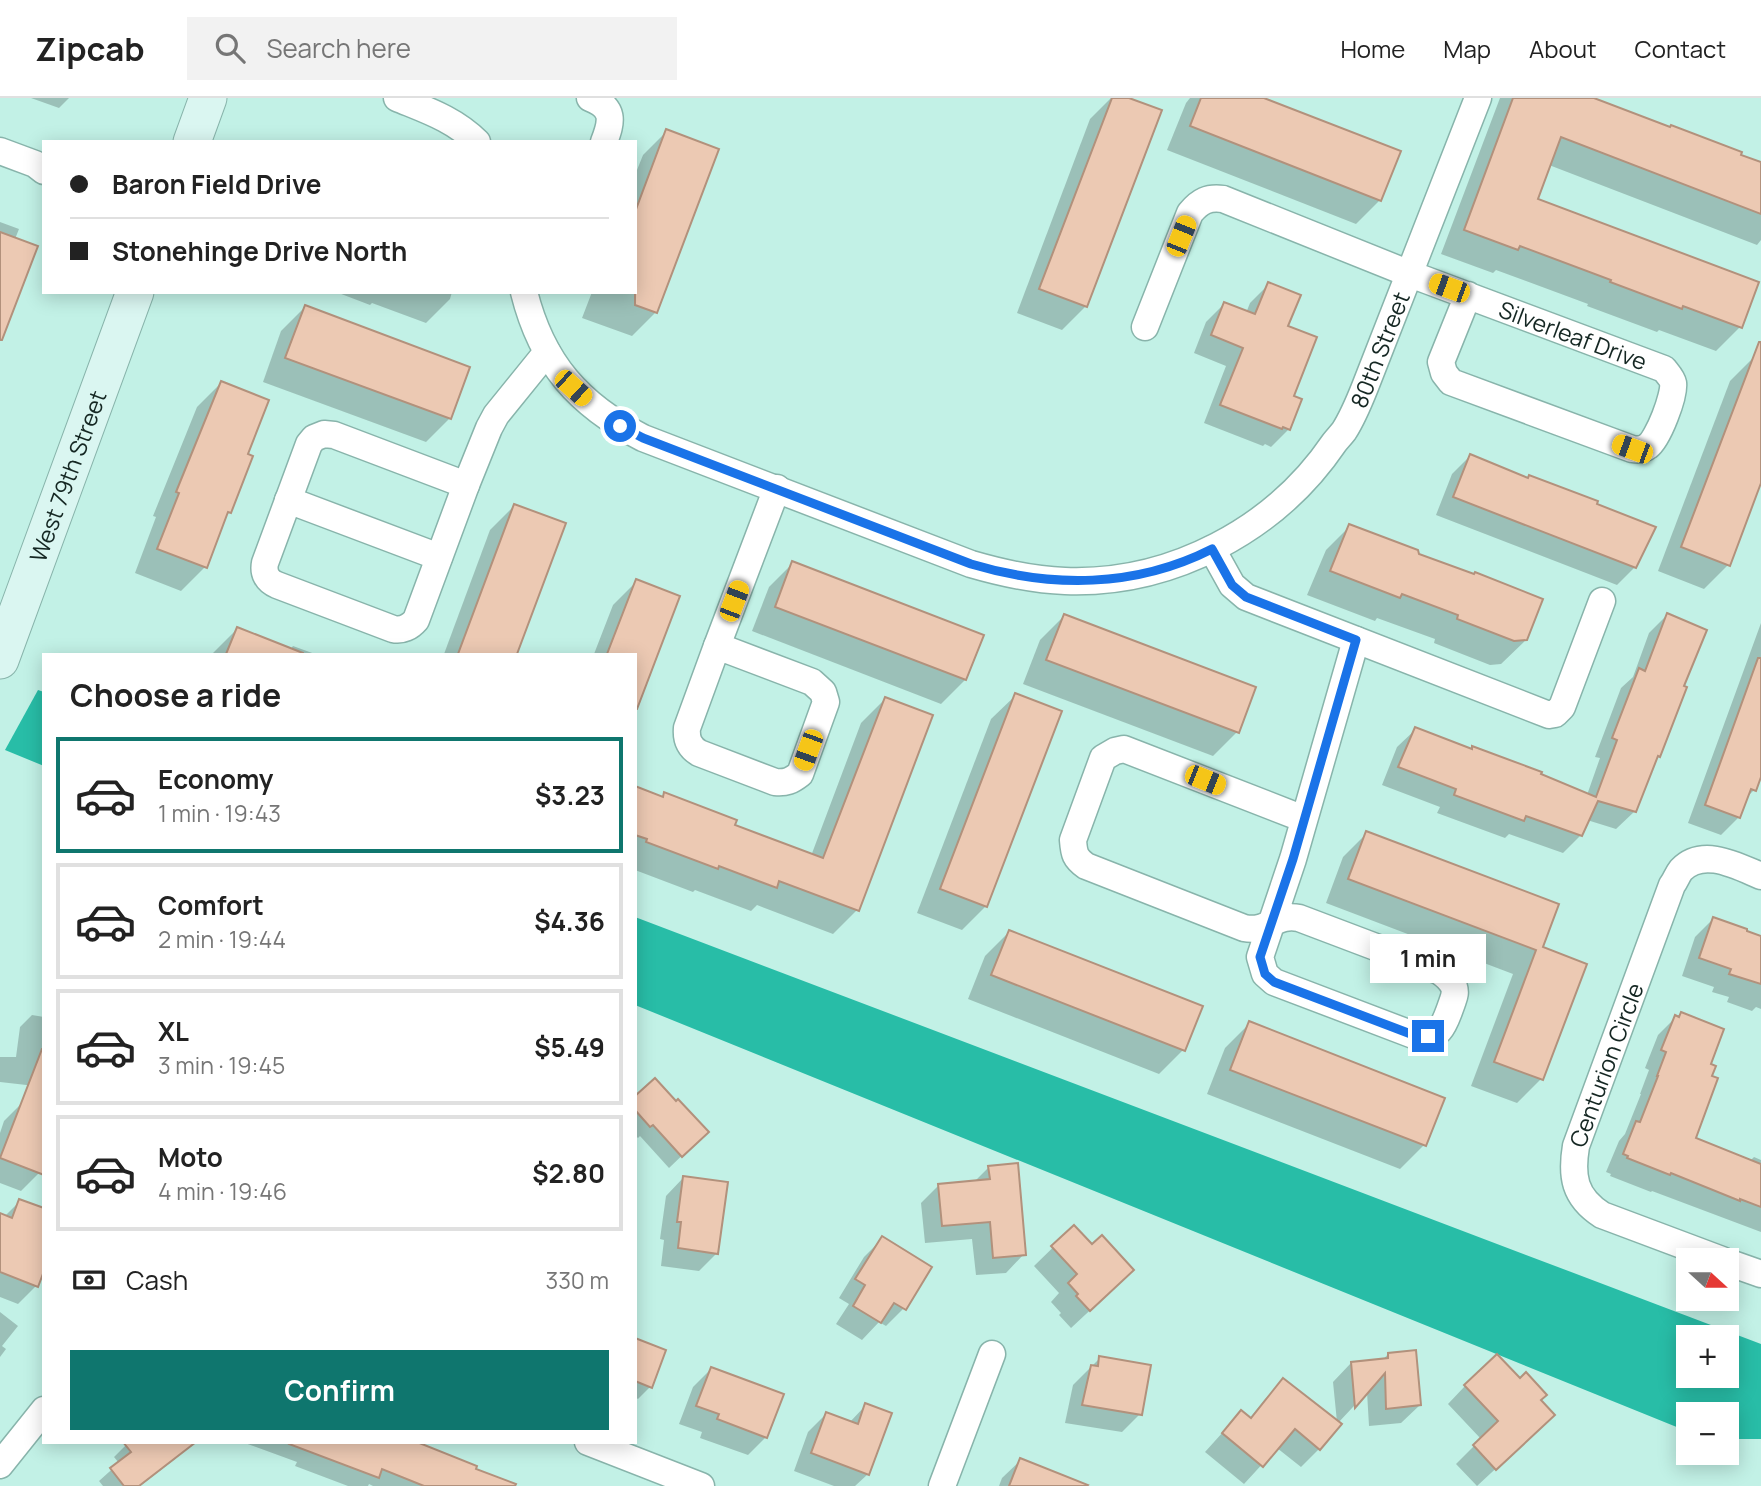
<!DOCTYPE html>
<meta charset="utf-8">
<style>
body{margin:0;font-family:Manrope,sans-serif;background:#f2f2f2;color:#222;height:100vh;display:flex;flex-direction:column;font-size:26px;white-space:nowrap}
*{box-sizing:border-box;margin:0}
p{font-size:23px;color:#767676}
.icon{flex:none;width:38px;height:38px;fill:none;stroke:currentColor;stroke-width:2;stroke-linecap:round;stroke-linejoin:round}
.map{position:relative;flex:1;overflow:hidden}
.panel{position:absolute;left:42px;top:555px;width:595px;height:791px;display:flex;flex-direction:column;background:#fff;border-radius:0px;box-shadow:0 4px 18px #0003}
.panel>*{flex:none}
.banner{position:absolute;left:42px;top:42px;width:595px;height:154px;border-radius:0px;box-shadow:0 4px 18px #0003;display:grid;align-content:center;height:154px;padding:0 28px;background:#fff}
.needle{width:46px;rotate:111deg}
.buttons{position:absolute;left:1676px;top:1150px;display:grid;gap:14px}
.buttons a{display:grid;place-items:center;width:63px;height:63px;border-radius:0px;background:#fff;box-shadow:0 4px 18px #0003;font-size:35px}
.end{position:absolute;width:32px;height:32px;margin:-16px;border:9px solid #1a73e8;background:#fff;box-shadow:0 0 0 4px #fff}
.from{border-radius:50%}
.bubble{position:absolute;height:49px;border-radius:0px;background:#fff;box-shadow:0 4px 18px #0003;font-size:23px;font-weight:700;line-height:49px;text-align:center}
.car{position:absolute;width:21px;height:42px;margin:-21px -10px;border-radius:9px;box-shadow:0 0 5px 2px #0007;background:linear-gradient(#f5c518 24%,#345 0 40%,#f5c518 0 76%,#345 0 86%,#f5c518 0)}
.banner b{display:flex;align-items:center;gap:24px;height:66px;font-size:26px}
.banner b+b{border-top:2px solid #e0e0e0}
.banner i{width:18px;height:18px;background:#222}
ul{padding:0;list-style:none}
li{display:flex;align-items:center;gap:21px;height:116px;margin:0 14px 10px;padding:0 14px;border:4px solid #e0e0e0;border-radius:0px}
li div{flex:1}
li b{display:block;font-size:26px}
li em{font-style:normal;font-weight:700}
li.current{border-color:#0f766e}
li>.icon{width:63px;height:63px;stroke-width:1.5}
h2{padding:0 28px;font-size:32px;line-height:84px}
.pay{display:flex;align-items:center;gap:18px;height:77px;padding:0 28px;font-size:26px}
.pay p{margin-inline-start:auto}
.button{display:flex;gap:14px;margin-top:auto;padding:14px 28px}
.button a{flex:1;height:80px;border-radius:0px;background:#0f766e;color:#fff;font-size:28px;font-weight:700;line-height:80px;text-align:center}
header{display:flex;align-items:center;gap:42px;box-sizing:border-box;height:98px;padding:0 35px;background:#fff;border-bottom:2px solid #e0e0e0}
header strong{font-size:33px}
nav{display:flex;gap:38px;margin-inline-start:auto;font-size:24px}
.search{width:490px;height:63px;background:#f2f2f2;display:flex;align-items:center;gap:18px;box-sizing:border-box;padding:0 24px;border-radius:0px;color:#767676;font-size:26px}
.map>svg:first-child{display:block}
</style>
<header>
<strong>Zipcab</strong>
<div class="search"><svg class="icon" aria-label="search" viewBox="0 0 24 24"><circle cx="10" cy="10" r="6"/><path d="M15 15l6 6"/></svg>Search here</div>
<nav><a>Home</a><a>Map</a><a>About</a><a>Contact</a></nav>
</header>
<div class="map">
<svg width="1761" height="1388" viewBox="0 0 1761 1388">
<rect width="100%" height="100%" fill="#c2f1e6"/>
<!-- forest -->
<g fill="#28bda7" fill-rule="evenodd">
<polygon points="38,592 44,594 44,668 5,652"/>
<path d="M635 819 1761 1246V1341H1727V1316H1689V1334L635 907ZM1689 1239H1727V1278H1689Z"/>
</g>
<!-- shadow -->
<g fill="#0003">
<polygon points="31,0 69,0 59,10"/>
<polygon points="1111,0 1124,0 1086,208 1062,232 1017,215 1090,21"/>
<polygon points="1190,0 1260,0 1380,102 1356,126 1167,52 1186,5"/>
<polygon points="1500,0 1589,0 1761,66 1761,142 1757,147 1549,67 1535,102 1756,185 1740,229 1716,253 1659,232 1657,234 1587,208 1588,206 1496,172 1493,175 1441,156"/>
<polygon points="667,33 656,214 632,238 582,220 592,194 635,194 635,77 643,57"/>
<polygon points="0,124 19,131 15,141 0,242"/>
<polygon points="1268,187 1286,229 1292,299 1289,331 1271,349 1265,346 1263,348 1204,325 1226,268 1194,255 1206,224 1224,206 1246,215 1250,205"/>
<polygon points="336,194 452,194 450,201 426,225 372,205 370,207"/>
<polygon points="305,209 450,320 426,344 263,284 281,233"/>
<polygon points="1754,259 1761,262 1761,380 1728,467 1704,491 1658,473 1730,283"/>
<polygon points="221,285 246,357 229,414 225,418 205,469 181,493 135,475 156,419 153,418 197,309"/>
<polygon points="1470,358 1527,381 1529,379 1635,469 1617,487 1436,417 1452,376"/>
<polygon points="514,408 563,426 515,556 444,556 490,432"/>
<polygon points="1350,428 1418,457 1526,542 1501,566 1490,567 1434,545 1435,541 1377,520 1375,523 1307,497 1326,452"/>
<polygon points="793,465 965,582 941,606 752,533 769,489"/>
<polygon points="637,483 678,499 635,611 635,556 594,556 613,507"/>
<polygon points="1667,517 1681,589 1659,658 1654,663 1635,713 1616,731 1587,722 1581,737 1563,755 1509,736 1505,740 1437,715 1440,709 1382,687 1397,649 1416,631 1539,677 1587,697 1600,660 1595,659 1621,590 1633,579 1649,535"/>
<polygon points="1064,518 1237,634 1213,658 1023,586 1040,542"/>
<polygon points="1761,525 1761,674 1754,692 1745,701 1739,719 1721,737 1688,725"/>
<polygon points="237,531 290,552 293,548 315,556 212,556"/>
<polygon points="1016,597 986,808 962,832 917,815 991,621"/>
<polygon points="885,601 857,812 833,836 757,807 751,813 695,792 693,794 635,772 635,690 661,700 665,697 733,728 811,758 861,625"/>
<polygon points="1367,735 1541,851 1584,867 1541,981 1517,1005 1471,988 1513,876 1326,805 1343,759"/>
<polygon points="1713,821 1761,840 1761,911 1756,909 1752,913 1727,904 1729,899 1712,894 1714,889 1682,878 1695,839"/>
<polygon points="1009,834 1183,952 1159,976 968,901 985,858"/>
<polygon points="1682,916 1709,967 1694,1041 1750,1063 1754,1059 1761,1062 1761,1134 1652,1093 1651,1094 1610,1078 1611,1076 1606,1074 1619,1043 1625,1036 1641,996 1640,996 1649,972 1645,970 1658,937 1676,919 1678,920"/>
<polygon points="32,917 44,919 44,989 0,984 0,959 16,959 20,929"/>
<polygon points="1249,926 1424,1047 1400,1071 1207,996 1225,950"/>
<polygon points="635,1001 694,1046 669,1070 640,1038 638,1040 635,1037"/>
<polygon points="22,1005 39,1075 21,1093 0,1085 0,1035 4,1023"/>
<polygon points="989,1069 1024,1156 1006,1175 976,1177 972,1141 925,1145 921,1105 939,1087 974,1084"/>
<polygon points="684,1079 717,1155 699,1173 661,1168 664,1142 660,1141 666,1098"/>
<polygon points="20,1103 36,1188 18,1206 0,1199 0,1118 4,1119"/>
<polygon points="1074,1129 1114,1190 1071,1230 1059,1217 1061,1215 1051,1204 1059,1195 1034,1168"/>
<polygon points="882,1141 904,1210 886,1228 879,1224 862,1242 836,1226 849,1206 839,1200 864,1159"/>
<polygon points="0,1214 18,1228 2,1248 6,1251 0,1259"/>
<polygon points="635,1242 650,1289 638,1301 635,1299"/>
<polygon points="1388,1256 1420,1307 1401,1325 1369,1328 1367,1294 1338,1325 1340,1326 1319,1351 1301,1369 1277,1350 1244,1386 1205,1354 1241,1314 1249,1321 1265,1301 1283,1283 1337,1324 1333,1284 1351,1265 1382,1263"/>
<polygon points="1100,1260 1140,1316 1122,1334 1065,1325 1073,1287"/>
<polygon points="711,1271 766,1339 748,1357 700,1340 702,1334 679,1326 693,1289"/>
<polygon points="1465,1288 1539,1303 1534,1335 1477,1388 1456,1366 1481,1341 1448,1306"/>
<polygon points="866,1307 868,1376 855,1388 834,1388 794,1373 808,1334 826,1316 849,1325"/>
<polygon points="129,1344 183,1344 187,1349 175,1361 140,1388 103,1388 99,1383 119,1365 114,1359"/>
<polygon points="242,1344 397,1344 468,1388 373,1388 369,1386 368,1388 348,1388 295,1368 297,1364"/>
<polygon points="1021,1362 1086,1388 999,1388 1002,1380"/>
</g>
<!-- building -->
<g fill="#ecc9b3" stroke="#b2917c" stroke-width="2">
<polygon points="1112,0 1129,0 1162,12 1087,209 1039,191"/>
<polygon points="1201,0 1264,0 1401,53 1381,103 1190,28"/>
<polygon points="1513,0 1594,0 1670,29 1671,27 1742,54 1741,57 1761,64 1761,116 1561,39 1538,101 1759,184 1742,230 1683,208 1682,211 1610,184 1611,182 1520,148 1518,152 1464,132"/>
<polygon points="666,31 719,51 657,215 635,207 635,114"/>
<polygon points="0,134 38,148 2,242 0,242"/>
<polygon points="1268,184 1301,197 1288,228 1317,239 1294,298 1302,301 1290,332 1283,329 1282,331 1220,307 1243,250 1211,237 1224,204 1255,216"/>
<polygon points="305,207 470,269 451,321 285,260"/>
<polygon points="1759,244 1761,244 1761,385 1730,468 1681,449"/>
<polygon points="221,283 269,302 248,356 253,358 231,415 228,414 207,470 157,451 179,395 176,394"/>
<polygon points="1470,356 1528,380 1529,377 1598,403 1597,406 1656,429 1636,470 1453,399"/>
<polygon points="514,406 566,425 517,556 458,556"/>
<polygon points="1349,426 1418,452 1419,456 1474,476 1475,474 1543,501 1527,542 1514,543 1457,521 1458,517 1402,496 1400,500 1330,473"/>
<polygon points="792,463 984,537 966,582 775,509"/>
<polygon points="636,481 680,498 637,611 635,611 635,556 607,556"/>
<polygon points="1667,515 1707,532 1684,588 1687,589 1660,659 1658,658 1636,714 1598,703 1582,738 1526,718 1524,723 1454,697 1456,691 1398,669 1415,629 1472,651 1472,648 1542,674 1541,676 1596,699 1617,642 1612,640 1639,570 1645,573"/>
<polygon points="1064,516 1256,589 1239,635 1046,562"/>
<polygon points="237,529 303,555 303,556 226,556"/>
<polygon points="1758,560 1761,560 1761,679 1756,693 1751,691 1740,720 1705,707"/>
<polygon points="1015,595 1062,613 987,809 940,791"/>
<polygon points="885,599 933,617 859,813 779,783 777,790 719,768 718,771 646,744 647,741 635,737 635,688 663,699 664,694 737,722 735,727 823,760"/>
<polygon points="1366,733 1559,806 1543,849 1587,866 1543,982 1494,964 1536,852 1348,781"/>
<polygon points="1713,819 1747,831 1747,833 1761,838 1761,886 1729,876 1731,871 1699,860"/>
<polygon points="1009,832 1203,908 1185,953 991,877"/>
<polygon points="1681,914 1724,931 1711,966 1716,968 1712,978 1718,980 1696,1040 1761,1066 1761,1109 1740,1101 1740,1103 1671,1075 1670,1077 1627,1060 1628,1058 1623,1056 1636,1023 1640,1024 1658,978 1657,978 1666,954 1661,952 1675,917 1679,919"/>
<polygon points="1249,923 1445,1000 1426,1048 1230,972"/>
<polygon points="42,951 44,951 44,1077 0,1060"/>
<polygon points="655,980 676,1003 678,1001 709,1034 682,1059 653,1027 650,1029 635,1012 635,998"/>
<polygon points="1018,1065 1026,1157 993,1160 990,1124 942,1128 938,1086 990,1081 988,1068"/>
<polygon points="683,1078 728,1084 718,1156 678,1150 681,1124 677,1124"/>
<polygon points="19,1101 44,1110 44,1173 38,1189 0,1174 0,1115 12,1120"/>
<polygon points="1074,1127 1092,1146 1102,1137 1134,1172 1090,1213 1076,1198 1078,1196 1068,1185 1077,1176 1051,1148"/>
<polygon points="882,1138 932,1169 906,1212 894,1205 881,1225 853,1208 865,1187 855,1181"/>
<polygon points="635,1240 666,1252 652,1290 635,1283"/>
<polygon points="1416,1252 1421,1307 1386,1311 1385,1275 1355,1310 1351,1264 1388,1260 1388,1255"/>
<polygon points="1497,1256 1520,1280 1526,1274 1547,1297 1541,1302 1555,1317 1496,1372 1473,1347 1498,1323 1464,1287"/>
<polygon points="1099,1258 1151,1267 1142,1317 1082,1307 1091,1267 1098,1268"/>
<polygon points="711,1269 784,1296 767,1340 717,1321 719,1316 696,1308"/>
<polygon points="1283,1280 1342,1326 1320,1352 1295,1331 1263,1369 1222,1335 1241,1312 1251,1320"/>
<polygon points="865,1305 892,1315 869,1377 811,1355 826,1314 858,1326"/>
<polygon points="123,1344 196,1344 139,1388 124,1388 110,1370 131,1354"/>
<polygon points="290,1344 417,1344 477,1368 476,1371 516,1386 515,1388 424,1388 382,1371 379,1380 289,1346"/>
<polygon points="1020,1360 1088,1387 1087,1388 1009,1388"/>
</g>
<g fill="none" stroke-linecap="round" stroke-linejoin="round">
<defs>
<g id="minor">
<path d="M397 0C426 12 454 21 477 44"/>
<path d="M590 0C615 10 612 23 604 44"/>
<polyline points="0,53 35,66 44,73"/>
<path id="s1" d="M524 194C542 266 579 307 643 340L971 466C1002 475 1032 482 1065 483 1171 487 1275 432 1334 345 1337 341 1341 337 1344 333 1353 319 1359 304 1365 289L1478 0"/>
<path id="s2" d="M1145 229 1190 115C1200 103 1208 99 1223 101L1410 176 1664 271C1667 275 1672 280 1673 285 1675 297 1658 341 1648 348 1643 352 1638 352 1632 351L1451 284 1444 275 1441 264 1468 197"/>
<path d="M324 336 334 337 466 387 416 522C410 529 402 533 393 531L277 487C267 483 263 475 265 465L309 346 314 340Z"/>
<polyline points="466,387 489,330 496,317 547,254"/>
<polyline points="288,402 439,459"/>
<polyline points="1212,451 1232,487 1246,499 1549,617 1555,616 1562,609 1602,503"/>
<path d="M717 548 812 584 823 594 826 604 800 676C791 683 786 685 775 684L699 655C689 649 686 641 687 630Z"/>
<polyline points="717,548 777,390"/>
<path d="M1304 721 1124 651 1115 653 1103 660 1073 742C1074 756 1075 760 1086 768L1244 830C1269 835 1275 815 1299 820L1439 873C1445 877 1451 882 1454 889 1456 895 1454 899 1452 905 1445 924 1441 943 1416 938L1274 884 1265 876 1260 859 1293 761 1356 542"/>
<path id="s3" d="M1722 1162 1602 1117C1574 1099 1571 1078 1576 1048L1672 787C1676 782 1677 777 1681 772 1703 749 1737 768 1761 778"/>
<polyline points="1727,1164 1761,1176"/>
<polyline points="588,1344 701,1388"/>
<polyline points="0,1367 44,1312"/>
<polyline points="942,1388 992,1256"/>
</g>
<g id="secondary">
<polyline points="192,44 208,0"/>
<path id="s4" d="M0 562 135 194"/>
</g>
</defs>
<!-- minor casing -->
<use href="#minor" stroke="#88b4ab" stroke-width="29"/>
<!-- secondary casing -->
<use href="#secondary" stroke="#88b4ab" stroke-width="39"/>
<!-- minor -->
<use href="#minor" stroke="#fff" stroke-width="26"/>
<!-- secondary -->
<use href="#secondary" stroke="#daf6f1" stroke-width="37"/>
</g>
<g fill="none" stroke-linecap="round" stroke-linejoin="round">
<!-- route -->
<path stroke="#1a73e8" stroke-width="9" d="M620 328 643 340 971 466C1051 490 1135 490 1212 451L1232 487 1246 499 1356 542 1293 761 1260 859 1265 876 1274 884 1416 938H1428"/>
</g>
<g text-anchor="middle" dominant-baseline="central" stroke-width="5" stroke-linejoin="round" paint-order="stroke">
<!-- street labels -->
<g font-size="23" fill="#152723" stroke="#c2f1e6">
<text stroke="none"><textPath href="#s2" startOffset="536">Silverleaf Drive</textPath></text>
<text stroke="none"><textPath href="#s1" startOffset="1062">80th Street</textPath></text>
<text stroke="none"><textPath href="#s4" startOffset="196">West 79th Street</textPath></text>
<text stroke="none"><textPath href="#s3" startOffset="294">Centurion Circle</textPath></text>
</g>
</g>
</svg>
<div class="buttons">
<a><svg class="needle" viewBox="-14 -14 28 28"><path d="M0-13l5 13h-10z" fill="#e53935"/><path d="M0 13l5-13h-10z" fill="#767676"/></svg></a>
<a>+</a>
<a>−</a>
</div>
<i class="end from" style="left:620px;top:328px"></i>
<i class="end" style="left:1428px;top:938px"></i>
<div class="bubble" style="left:1370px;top:836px;width:116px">1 min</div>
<i class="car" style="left:1181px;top:138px;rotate:22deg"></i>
<i class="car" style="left:1449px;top:190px;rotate:290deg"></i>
<i class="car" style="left:573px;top:290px;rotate:132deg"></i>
<i class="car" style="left:1632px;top:351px;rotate:290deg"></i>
<i class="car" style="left:734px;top:503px;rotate:21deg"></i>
<i class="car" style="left:808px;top:652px;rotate:200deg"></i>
<i class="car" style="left:1205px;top:682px;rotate:112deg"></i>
<div class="banner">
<b><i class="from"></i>Baron Field Drive</b>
<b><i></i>Stonehinge Drive North</b>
</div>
<section class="panel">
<h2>Choose a ride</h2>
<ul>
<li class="current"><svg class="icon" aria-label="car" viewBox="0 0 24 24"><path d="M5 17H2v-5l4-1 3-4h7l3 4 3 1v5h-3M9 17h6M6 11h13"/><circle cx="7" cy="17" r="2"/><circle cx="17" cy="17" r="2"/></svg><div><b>Economy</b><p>1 min · 19:43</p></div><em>$3.23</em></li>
<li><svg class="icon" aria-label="car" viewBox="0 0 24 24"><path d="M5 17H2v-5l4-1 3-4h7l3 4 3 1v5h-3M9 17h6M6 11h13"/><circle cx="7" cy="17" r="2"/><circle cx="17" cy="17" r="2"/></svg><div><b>Comfort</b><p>2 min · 19:44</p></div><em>$4.36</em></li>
<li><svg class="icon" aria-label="car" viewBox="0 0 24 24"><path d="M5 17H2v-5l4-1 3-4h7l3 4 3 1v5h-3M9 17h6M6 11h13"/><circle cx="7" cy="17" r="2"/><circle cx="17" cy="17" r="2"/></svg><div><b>XL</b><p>3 min · 19:45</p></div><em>$5.49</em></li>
<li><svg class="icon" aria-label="car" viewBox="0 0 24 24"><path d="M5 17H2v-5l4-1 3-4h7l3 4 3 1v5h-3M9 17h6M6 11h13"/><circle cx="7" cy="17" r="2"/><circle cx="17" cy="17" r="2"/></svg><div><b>Moto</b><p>4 min · 19:46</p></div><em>$2.80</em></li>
</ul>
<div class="pay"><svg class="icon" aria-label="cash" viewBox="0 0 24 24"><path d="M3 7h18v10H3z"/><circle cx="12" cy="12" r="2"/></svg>Cash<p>330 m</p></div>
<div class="button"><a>Confirm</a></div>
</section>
</div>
